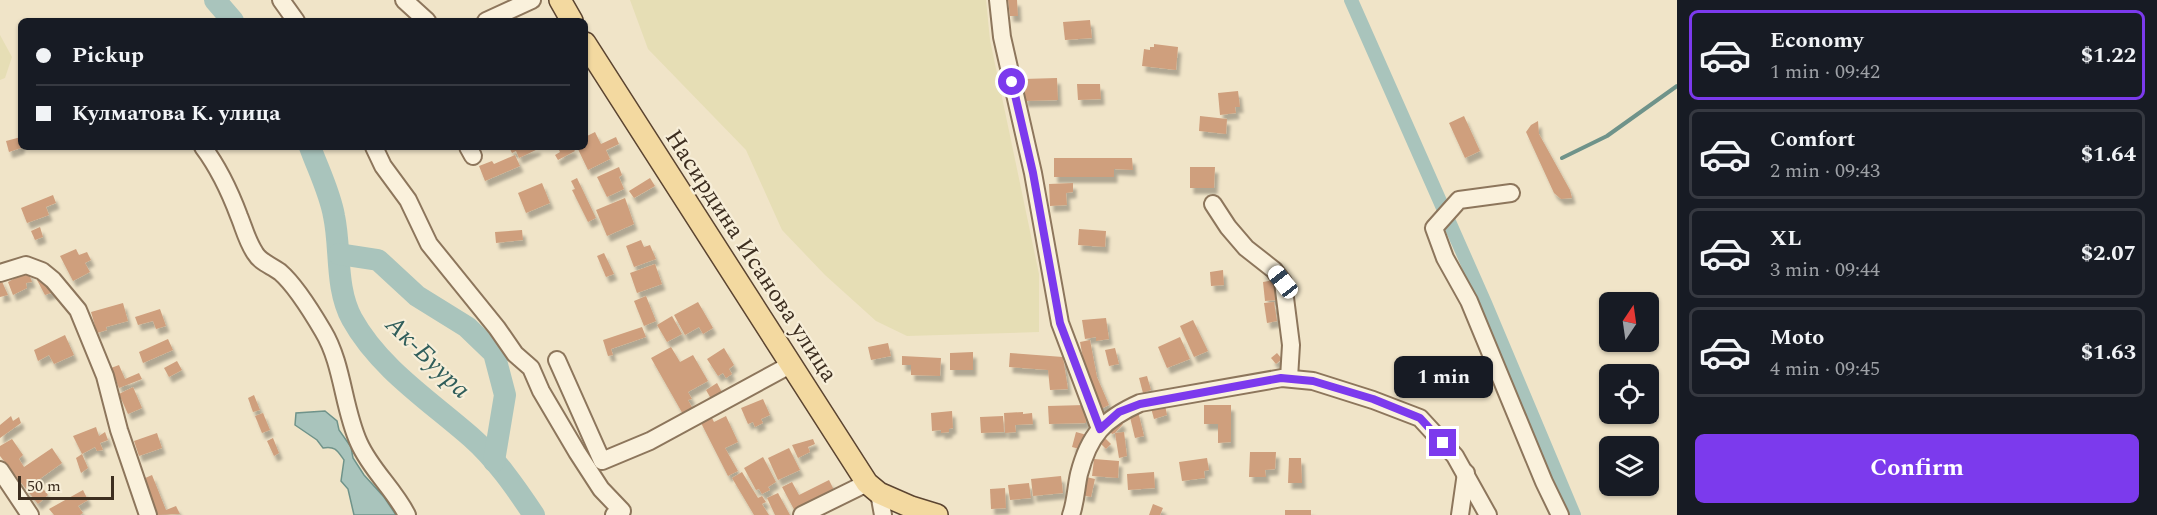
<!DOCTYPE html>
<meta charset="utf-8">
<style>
body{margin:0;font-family:Spectral,serif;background:#20242c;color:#f1f3f6;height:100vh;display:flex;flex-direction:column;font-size:22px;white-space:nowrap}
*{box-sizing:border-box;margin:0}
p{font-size:20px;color:#9ea1a6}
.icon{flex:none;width:33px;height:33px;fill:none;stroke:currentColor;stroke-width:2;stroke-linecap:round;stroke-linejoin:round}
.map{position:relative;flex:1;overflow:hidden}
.side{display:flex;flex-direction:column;background:#171b24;width:480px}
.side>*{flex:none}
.guide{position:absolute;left:18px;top:18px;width:570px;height:132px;border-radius:9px;box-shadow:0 2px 4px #0004;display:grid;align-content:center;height:132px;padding:0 18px;background:#171b24}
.needle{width:39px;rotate:13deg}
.fabs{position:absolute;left:1599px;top:292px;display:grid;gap:12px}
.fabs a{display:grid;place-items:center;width:60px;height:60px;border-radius:9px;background:#171b24;box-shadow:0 2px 4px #0004;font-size:30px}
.scale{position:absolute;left:18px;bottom:15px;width:96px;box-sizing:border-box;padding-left:6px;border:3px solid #3d2e20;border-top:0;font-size:16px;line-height:21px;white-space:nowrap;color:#3d2e20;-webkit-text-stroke:4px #f7eed8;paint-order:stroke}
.end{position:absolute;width:27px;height:27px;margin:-14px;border:8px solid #7c3aed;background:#fff;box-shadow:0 0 0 3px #fff}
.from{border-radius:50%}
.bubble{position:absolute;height:42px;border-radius:9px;background:#171b24;box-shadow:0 2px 4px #0004;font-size:20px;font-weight:700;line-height:42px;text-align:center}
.car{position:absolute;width:18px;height:36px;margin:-18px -9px;border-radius:8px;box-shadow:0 0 4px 2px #0007;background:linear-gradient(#fff 24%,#345 0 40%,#fff 0 76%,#345 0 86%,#fff 0)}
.guide b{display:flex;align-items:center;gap:21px;height:57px;font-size:22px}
.guide b+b{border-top:2px solid #363941}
.guide i{width:15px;height:15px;background:#f1f3f6}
ul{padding:10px 0 0;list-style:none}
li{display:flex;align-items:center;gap:18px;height:90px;margin:0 12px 9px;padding:0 6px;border:3px solid #363941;border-radius:9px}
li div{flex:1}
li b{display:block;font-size:22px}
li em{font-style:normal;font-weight:700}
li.active{border-color:#7c3aed}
li>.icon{width:54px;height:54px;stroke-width:1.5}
.action{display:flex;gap:12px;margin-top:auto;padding:12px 18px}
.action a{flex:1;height:69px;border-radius:9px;background:#7c3aed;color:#fff;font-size:24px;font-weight:700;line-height:69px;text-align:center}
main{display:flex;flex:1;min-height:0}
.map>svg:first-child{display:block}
</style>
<main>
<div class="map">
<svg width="1677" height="515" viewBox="0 0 1677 515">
<defs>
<filter id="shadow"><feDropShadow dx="3.5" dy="6" stdDeviation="1.5" flood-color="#0004"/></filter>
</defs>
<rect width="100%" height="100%" fill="#f0e4c8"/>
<!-- farmland -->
<g fill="#e6deb5">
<polygon points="630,0 986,0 990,40 1039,274 1039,332 907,336 876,321 825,275 782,230 746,150 648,49"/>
<polygon points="0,35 12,57 5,78 0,80"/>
</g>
<!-- water -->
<path fill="#a9c4bc" stroke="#6f938a" stroke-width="1.5" d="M325 411 337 421 339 430 351 447 353 458 364 475 384 497 396 515H354L348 489 341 481 344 460C337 450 335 446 323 448L317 440 295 425 296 413Z"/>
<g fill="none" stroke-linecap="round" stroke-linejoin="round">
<!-- stream -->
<polyline stroke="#6f938a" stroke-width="4" points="1562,158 1607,136 1677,86"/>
<!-- canal -->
<polyline stroke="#a9c4bc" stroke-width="14" points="1351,0 1485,303 1574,515"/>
<!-- river -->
<g stroke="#a9c4bc" stroke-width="22">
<polyline points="215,0 233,21"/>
<path d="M310 147C318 169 330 193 334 216 341 249 335 288 352 319 379 368 430 401 471 437 496 459 516 488 534 515"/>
<polyline points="339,254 378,260 417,296 467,327 494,353 505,395 494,461"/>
</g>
</g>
<!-- building -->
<g fill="#cf9f7d" filter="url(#shadow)">
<polygon points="1008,0 1017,0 1018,16 1010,16"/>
<polygon points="1090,20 1092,38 1065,40 1063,22"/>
<polygon points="1154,44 1178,47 1176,70 1142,66 1144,49 1150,50 1150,47 1154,47"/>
<polygon points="1057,78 1058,100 1024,101 1023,79"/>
<polygon points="1077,84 1100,84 1101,99 1078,100"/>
<polygon points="1238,91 1240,107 1235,107 1236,113 1220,115 1218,93"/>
<polygon points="1200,116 1227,119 1226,134 1199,131"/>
<polygon points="1464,116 1480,151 1465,158 1449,123"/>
<polygon points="1538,121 1539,134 1570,190 1572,198 1561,199 1554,193 1526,132 1531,125"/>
<polygon points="595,132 601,144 616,137 619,144 606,150 610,159 588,170 577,147 585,147 585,137"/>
<polygon points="21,137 21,148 9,152 6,141"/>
<polygon points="509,147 537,147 538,149 519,158 516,151 512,153"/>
<polygon points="561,147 572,147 575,151 558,160 555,155 560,152 558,148"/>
<polygon points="515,155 520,166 485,181 479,166 492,161 494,164"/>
<polygon points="1054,158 1132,158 1133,170 1114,169 1114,177 1054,177"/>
<polygon points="619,167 622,175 619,177 624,189 607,197 597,177"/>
<polygon points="1190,167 1215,167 1214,188 1190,188"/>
<polygon points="577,178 596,218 588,222 572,190 575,189 571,181"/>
<polygon points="650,178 655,186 634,198 629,191"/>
<polygon points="542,183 550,203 526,213 518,193"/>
<polygon points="1073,183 1073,192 1066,193 1067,205 1050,206 1049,184"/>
<polygon points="53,195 56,203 46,207 49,215 27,223 21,208"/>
<polygon points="625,198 634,224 607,236 596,210"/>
<polygon points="40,227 43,237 35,240 31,231"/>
<polygon points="1079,229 1106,231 1105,247 1078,245"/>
<polygon points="522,230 523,240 496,243 495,232"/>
<polygon points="641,240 644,247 650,245 656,259 634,267 626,246"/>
<polygon points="76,249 79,255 87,252 91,260 85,263 90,272 73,281 60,256"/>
<polygon points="604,253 614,274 606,277 597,256"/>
<polygon points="655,264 662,284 637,293 630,273"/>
<polygon points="1223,270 1224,285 1211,286 1210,272"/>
<polygon points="28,271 32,282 26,283 27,288 13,295 8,282"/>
<polygon points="0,277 8,295 0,297"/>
<polygon points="44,279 54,292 45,295 37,280"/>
<polygon points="1274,280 1276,300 1265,301 1263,282"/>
<polygon points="646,296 656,321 644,326 634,301"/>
<polygon points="698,302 713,328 703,334 699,327 685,335 674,315"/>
<polygon points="1274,302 1277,321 1267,323 1264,303"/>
<polygon points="123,303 128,321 106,327 107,330 97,333 91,312"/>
<polygon points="160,309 166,326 156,329 153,321 138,325 135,317"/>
<polygon points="672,316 682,334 667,342 657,325"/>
<polygon points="1106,318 1109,339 1096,341 1096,337 1085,339 1082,320"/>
<polygon points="1193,320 1208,351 1194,357 1180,326"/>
<polygon points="642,327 646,337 611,349 613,355 608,356 603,340"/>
<polygon points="65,335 74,355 54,364 49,355 38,361 34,350"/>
<polygon points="1180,337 1190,359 1167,368 1158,347"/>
<polygon points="168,339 173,350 143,363 139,352"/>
<polygon points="1090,340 1097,377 1109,405 1099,410 1087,380 1080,342"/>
<polygon points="888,343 891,356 871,360 868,347"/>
<polygon points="671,347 680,362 693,355 708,381 688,392 692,399 688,400 694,411 684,416 651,358"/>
<polygon points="724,348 734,365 729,369 732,374 726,378 723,373 718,376 707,359"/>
<polygon points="1115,348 1119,364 1109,366 1105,350"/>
<polygon points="973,352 973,370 950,370 950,353"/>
<polygon points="1010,353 1063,357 1068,389 1050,390 1048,370 1009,367"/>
<polygon points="1277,353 1282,359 1276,364 1271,358"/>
<polygon points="902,356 941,358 940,376 911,375 911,365 902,365"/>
<polygon points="177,361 182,370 169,377 164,368"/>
<polygon points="119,365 125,379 139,373 142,379 119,388 111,368"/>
<polygon points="1147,376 1151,390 1143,393 1139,378"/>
<polygon points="717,383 725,398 714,404 706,390"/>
<polygon points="133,387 142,408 128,414 119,394"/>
<polygon points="254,395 260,410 253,412 248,398"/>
<polygon points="763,399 770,415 761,419 763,423 755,427 753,422 748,424 741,408"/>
<polygon points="1085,405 1086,423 1049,424 1048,406"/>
<polygon points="1165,405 1167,415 1154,419 1151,408"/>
<polygon points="1204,405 1231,405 1231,442 1218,443 1218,424 1204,424"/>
<polygon points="952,411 953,428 949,429 949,432 941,433 941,430 932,431 931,413"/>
<polygon points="1138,411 1144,436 1135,438 1129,413"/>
<polygon points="1023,412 1023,414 1032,413 1033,424 1015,425 1016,432 1005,433 1004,413"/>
<polygon points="263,413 270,430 262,433 255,416"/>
<polygon points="11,416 13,421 19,417 21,423 0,438 0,425"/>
<polygon points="711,416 714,422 726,416 738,442 725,448 738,471 728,476 700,421"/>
<polygon points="1003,416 1004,432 981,433 980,417"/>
<polygon points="1119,419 1123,424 1115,433 1124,432 1127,456 1119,458 1115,433 1112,434 1108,429"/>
<polygon points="96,427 99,436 105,432 108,440 100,443 103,450 97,451 95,447 82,454 73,436"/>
<polygon points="1076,432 1087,435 1083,450 1072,447"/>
<polygon points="157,433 162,448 139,456 134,441"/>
<polygon points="273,438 279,453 274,456 267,441"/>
<polygon points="1105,438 1111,444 1106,449 1100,443"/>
<polygon points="12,439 23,455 19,459 24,467 52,448 62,463 37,481 48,495 38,504 0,456 0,446"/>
<polygon points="813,439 815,444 808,447 810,452 798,458 792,445"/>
<polygon points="789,448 800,470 778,480 768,458"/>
<polygon points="1250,452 1276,452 1275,469 1265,470 1266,477 1249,477"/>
<polygon points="82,454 88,468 81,473 76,458"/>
<polygon points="763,457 776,482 768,487 770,490 762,494 759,489 756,490 744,468"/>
<polygon points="1207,458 1209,470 1204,471 1205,478 1182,481 1179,462"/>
<polygon points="1289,458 1301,458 1302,483 1288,483"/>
<polygon points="1094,459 1119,461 1118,478 1092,476"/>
<polygon points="742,472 758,498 762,496 766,502 762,504 769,515 754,515 732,478"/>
<polygon points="1154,472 1155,488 1128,490 1127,474"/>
<polygon points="152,475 166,510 176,506 180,514 156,515 143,479"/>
<polygon points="1061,476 1063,493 1033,496 1031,479"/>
<polygon points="1086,477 1095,479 1091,497 1082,495"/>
<polygon points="829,480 837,496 797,515 782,487 792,482 799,495"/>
<polygon points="1029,483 1031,498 1010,500 1008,485"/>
<polygon points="1005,488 1006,508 991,509 990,489"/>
<polygon points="83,490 88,500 78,506 83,513 80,515 54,515 49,509"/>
<polygon points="778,493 790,515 775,515 767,498"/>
<polygon points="1153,504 1163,508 1160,515 1149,515"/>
<rect x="1285" y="510" width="26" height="5"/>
</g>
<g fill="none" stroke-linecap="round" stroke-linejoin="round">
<defs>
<g id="minor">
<polyline points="281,0 296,21"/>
<polyline points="404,0 427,21"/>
<polyline points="998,0 1002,37 1033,173 1060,323 1100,429"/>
<polyline points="486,21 532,0"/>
<path d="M203 147C218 167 230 192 239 216 244 228 247 241 255 253 261 263 271 265 280 272 294 284 313 314 323 331 343 364 343 408 359 443 371 470 394 489 407 515"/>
<polyline points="374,147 383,166 408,200 429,244 497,328 515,354 531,368 541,391 577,452 601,489 622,511 614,515"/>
<polyline points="468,147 473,156"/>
<polyline points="1511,193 1459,200 1434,228 1445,258 1469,301 1544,482 1560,515"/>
<polyline points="1213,204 1228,227 1246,248 1274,270 1283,282 1291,345 1289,378"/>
<polyline points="0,273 26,265 42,271 53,280 78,310 105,376 119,430 148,515"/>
<polyline points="557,360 602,461 650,441 790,365"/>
<polyline points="0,470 30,515"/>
<polyline points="879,493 883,515"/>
<polyline points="802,515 867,483"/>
<path d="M1071 515C1076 501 1076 487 1079 474 1089 435 1104 419 1140 403L1282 378 1313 381 1373 400 1420 418 1455 456 1488 515"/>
<polyline points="1460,515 1466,473"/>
</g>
<g id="major">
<polyline points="560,0 572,21"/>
<polyline points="585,43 867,483 879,493 911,507 937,515"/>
</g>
</defs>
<!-- minor casing -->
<use href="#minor" stroke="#8d765c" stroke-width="20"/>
<!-- major casing -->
<use href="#major" stroke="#5b4430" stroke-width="24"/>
<!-- minor -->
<use href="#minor" stroke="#faf1dc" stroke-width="16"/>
<!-- major -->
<use href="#major" stroke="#f3d9a0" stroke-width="21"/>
</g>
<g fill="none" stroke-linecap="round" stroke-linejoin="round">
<!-- route -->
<polyline stroke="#7c3aed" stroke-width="8" points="1012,82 1033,173 1060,323 1100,429 1119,412 1140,404 1281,378 1313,381 1373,399 1420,418 1443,443"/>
</g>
<g text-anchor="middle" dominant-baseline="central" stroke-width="4.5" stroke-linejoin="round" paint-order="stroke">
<!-- street labels -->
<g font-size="24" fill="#3d2e20" stroke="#f7eed8">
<text transform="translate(751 256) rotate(57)">Насирдина Исанова улица</text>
</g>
<!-- water labels -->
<g font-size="26" font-style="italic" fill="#2f5d5a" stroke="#f7eed8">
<text transform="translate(428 357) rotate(44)">Ак-Буура</text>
</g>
</g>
</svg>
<div class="fabs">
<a><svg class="needle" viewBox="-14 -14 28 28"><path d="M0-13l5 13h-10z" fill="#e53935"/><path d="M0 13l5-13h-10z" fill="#9ea1a6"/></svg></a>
<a><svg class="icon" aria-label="locate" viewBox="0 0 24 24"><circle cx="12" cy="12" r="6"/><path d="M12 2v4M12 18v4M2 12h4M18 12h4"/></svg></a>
<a><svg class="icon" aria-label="layers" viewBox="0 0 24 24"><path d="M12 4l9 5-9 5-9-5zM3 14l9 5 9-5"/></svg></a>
</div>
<div class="scale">50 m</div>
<i class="end from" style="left:1012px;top:82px"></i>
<i class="end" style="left:1443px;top:443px"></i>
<div class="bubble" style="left:1394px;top:356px;width:99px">1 min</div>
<i class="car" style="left:1283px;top:282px;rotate:322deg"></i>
<div class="guide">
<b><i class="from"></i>Pickup</b>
<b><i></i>Кулматова К. улица</b>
</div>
</div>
<section class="side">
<ul>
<li class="active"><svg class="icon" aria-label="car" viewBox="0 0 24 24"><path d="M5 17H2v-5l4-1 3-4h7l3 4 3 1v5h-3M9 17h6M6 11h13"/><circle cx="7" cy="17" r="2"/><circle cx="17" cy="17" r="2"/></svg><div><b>Economy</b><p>1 min · 09:42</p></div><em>$1.22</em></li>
<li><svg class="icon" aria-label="car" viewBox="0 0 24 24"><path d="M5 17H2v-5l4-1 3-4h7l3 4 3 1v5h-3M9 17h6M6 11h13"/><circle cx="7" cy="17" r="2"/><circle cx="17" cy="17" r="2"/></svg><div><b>Comfort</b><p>2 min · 09:43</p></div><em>$1.64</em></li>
<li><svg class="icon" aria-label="car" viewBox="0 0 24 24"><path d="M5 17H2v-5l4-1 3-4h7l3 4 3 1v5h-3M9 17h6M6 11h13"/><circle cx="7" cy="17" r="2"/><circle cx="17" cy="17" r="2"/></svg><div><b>XL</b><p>3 min · 09:44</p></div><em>$2.07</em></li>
<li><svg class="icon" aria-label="car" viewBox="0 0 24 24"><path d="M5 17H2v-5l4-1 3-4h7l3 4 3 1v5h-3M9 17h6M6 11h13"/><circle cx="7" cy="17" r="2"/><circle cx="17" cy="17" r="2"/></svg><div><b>Moto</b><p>4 min · 09:45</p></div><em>$1.63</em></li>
</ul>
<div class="action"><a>Confirm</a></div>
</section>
</main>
